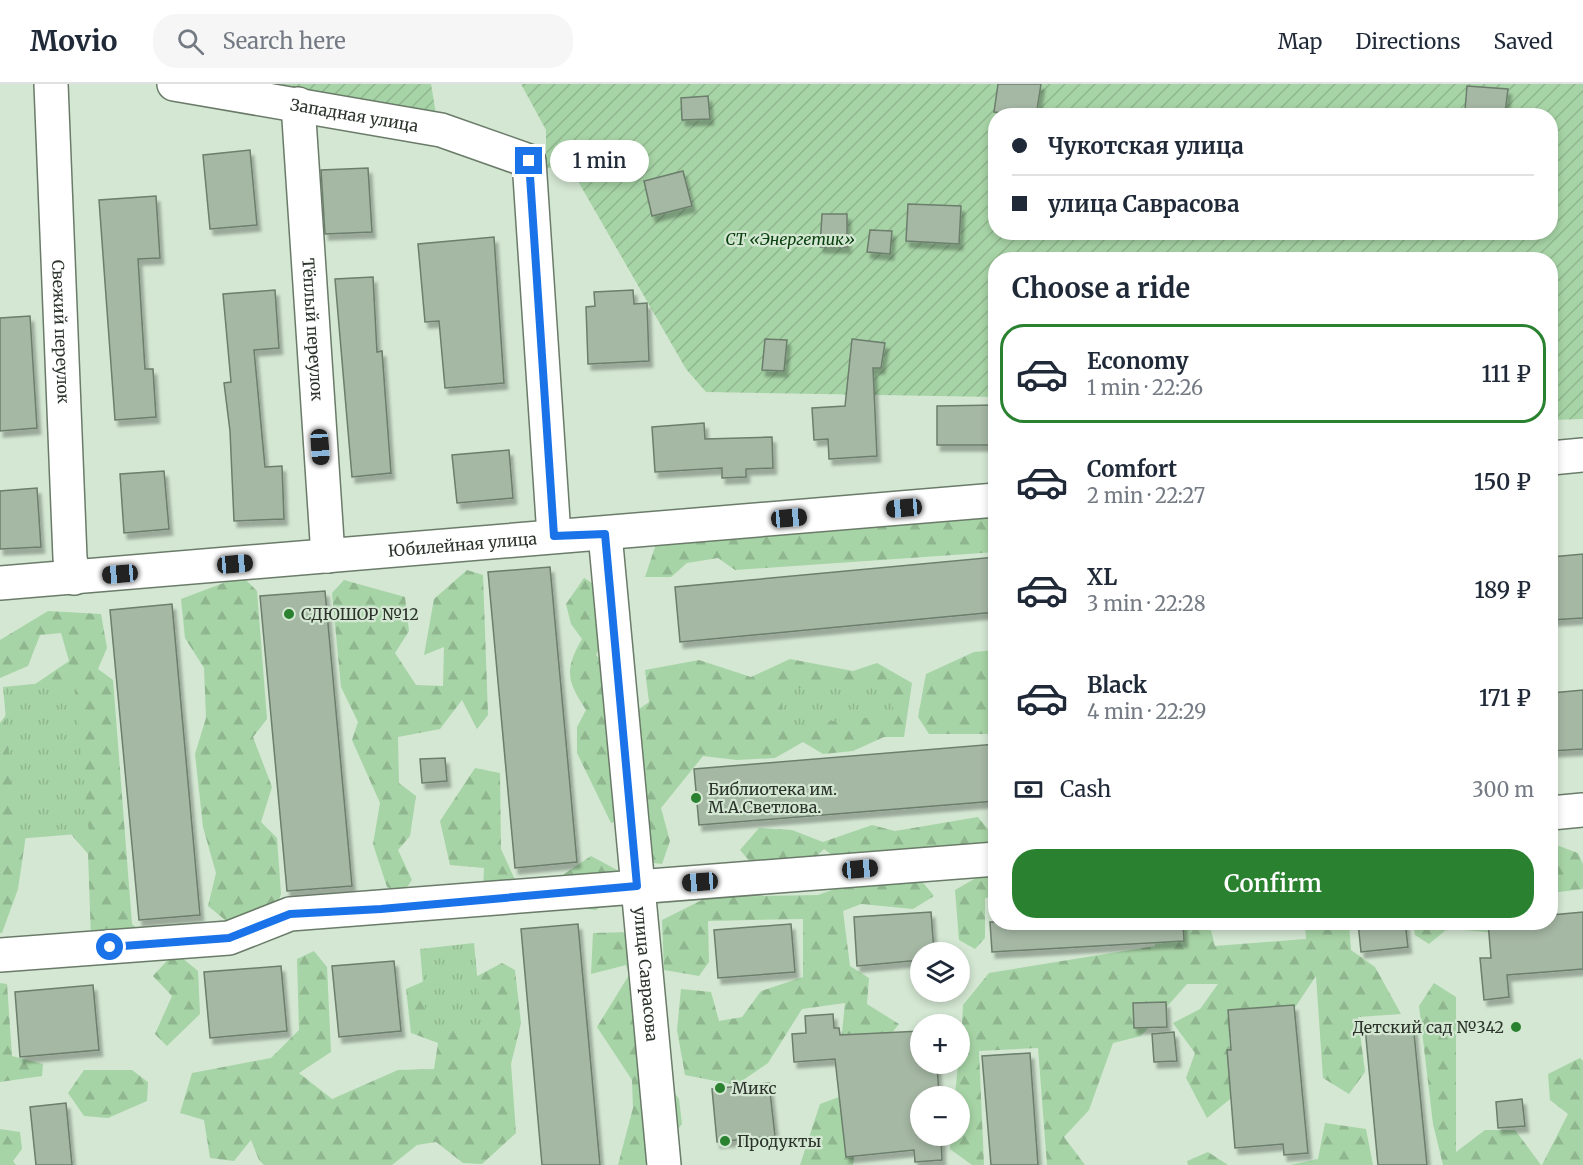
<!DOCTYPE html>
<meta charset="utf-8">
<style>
body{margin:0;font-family:Merriweather,serif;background:#f6f6f7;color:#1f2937;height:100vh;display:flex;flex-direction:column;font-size:22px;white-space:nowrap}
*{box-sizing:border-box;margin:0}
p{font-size:20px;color:#747a83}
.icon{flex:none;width:33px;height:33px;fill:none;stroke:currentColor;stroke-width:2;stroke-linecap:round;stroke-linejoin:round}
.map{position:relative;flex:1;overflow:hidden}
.drawer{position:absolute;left:988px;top:168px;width:570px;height:678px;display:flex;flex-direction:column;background:#fff;border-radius:24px;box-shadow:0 3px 9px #0003}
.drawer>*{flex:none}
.guide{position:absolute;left:988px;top:24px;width:570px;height:132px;border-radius:24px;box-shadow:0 3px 9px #0003;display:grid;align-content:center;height:132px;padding:0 24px;background:#fff}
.buttons{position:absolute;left:910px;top:858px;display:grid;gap:12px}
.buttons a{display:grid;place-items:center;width:60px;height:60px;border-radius:50%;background:#fff;box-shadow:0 3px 9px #0003;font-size:30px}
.end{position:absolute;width:27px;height:27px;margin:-14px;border:8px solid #1a73e8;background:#fff;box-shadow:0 0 0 3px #fff}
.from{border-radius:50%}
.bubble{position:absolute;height:42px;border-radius:21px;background:#fff;box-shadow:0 3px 9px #0003;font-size:20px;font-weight:600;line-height:42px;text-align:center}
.car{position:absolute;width:18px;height:36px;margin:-18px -9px;border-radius:8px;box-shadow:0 0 4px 2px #0007;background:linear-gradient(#222 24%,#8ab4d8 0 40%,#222 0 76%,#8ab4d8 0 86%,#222 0)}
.guide b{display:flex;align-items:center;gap:21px;height:57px;font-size:22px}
.guide b+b{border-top:2px solid #e0e1e3}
.guide i{width:15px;height:15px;background:#1f2937}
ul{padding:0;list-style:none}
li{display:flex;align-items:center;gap:18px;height:99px;margin:0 12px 9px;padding:0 12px;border:3px solid transparent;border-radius:24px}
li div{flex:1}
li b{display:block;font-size:22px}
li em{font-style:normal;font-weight:600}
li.current{border-color:#2a8231}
li>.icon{width:54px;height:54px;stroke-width:1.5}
h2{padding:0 24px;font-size:27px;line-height:72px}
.pay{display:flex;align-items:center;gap:15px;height:66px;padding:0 24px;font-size:22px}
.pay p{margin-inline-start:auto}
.primary-button{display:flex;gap:12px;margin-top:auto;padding:12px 24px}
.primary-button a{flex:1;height:69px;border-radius:24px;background:#2a8231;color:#fff;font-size:24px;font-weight:600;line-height:69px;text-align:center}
header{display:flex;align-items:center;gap:36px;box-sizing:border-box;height:84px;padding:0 30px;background:#fff;border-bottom:2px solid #e0e1e3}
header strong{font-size:28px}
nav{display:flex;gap:33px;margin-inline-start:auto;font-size:21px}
.search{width:420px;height:54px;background:#f6f6f7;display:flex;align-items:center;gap:15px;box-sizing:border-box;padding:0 21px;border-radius:24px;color:#747a83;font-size:22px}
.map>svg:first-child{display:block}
</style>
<header>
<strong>Movio</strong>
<div class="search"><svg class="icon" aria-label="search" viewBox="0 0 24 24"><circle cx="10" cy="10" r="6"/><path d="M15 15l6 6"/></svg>Search here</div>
<nav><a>Map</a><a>Directions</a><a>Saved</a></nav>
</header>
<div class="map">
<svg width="1583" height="1081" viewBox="0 0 1583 1081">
<defs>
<pattern id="forest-firs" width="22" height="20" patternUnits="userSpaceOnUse" patternTransform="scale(1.5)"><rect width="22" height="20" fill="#a7d4a6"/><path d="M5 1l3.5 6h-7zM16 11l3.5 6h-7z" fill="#90b68f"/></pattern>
<pattern id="park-tufts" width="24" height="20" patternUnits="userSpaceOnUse" patternTransform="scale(1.5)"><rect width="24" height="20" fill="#a7d4a6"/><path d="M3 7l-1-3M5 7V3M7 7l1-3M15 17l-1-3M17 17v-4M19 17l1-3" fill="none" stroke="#90b68f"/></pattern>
<pattern id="garden-furrows" width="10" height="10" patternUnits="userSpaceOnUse" patternTransform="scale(1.5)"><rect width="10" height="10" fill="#a7d4a6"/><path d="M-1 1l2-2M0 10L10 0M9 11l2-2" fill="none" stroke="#90b68f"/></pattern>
<filter id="shadow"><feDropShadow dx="3.5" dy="6" stdDeviation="1.5" flood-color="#0004"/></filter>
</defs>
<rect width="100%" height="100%" fill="#d3e7d2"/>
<!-- forest -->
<g fill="url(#forest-firs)">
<polygon points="996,423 996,468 735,486 718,474 687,479 671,493 645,493 656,460"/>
<polygon points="467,486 483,491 488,631 477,645 462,616 440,645 398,653 399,699 416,712 410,752 398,766 412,796 402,810 387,803 373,760 380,719 352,656 358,638 341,603 332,509 344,496 405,513 409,547 395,569 416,601 443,602 444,563 424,571 434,515"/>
<polygon points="242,492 257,507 267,635 253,653 272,703 261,738 277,754 281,810 274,830 235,844 208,822 216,789 203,743 195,670 206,634 204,584 185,554 181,515"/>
<path d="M584 494 615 514 618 532 596 571 625 603 628 633 649 618 645 586 699 576 751 593 790 575 853 587 877 579 912 599 904 653H884L853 667 823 670 803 658 775 674 737 676 703 672 661 724 670 757 662 780 646 778 624 735 611 739 577 669V643L586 626C567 597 564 586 582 555L571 540 566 520Z"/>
<polygon points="48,527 101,530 107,564 98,585 113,596 132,840 149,855 91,854 88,770 64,742 27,744 18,805 2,849 0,849 0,639 22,609 69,577 61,549 40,551 28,582 0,594 0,556"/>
<polygon points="996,566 996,650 929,650 918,633 926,590 974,568"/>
<polygon points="475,684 500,689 501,765 516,798 483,804 484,784 450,781 440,737"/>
<polygon points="978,733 996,755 996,759 845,781 824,765 805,784 759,788 740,766 759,744 792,746 823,758 872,741 895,747"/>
<polygon points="1551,759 1578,769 1583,780 1583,805 1551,809"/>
<polygon points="591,772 617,786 617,811 596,826 569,823 564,790"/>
<polygon points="996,790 996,813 985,814 985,854 975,865 959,856 955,806 981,791"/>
<polygon points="863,795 920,795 934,812 913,825 861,820 843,827 850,882 869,894 867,920 899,940 872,974 841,959 845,919 802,925 768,979 736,1001 685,991 677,946 681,905 711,908 719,937 742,933 761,907 803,893 803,835 708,837 709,878 699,892 664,886 662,836 708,813 818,811"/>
<polygon points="1154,839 1209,839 1215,862 1306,855 1305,839 1349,839 1351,866 1375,883 1401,930 1358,933 1365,988 1349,1010 1323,994 1316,892 1294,925 1266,927 1229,954 1235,1011 1207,1034 1186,994 1195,969 1173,939 1200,925 1218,900 1187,900 1141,952 1113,959 1089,1026 1064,1053 1085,1081 1047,1081 1038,964 979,967 984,1081 972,1081 950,1065 951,1052 960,1052 960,1012 955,1012 958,980 960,980 963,921 989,889 1155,862"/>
<polygon points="1413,839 1445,839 1446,846 1429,860 1415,851"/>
<polygon points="1461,839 1504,839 1495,849 1464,846"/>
<polygon points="633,848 640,965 679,1015 682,1040 670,1054 670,1081 618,1081 633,1024 632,996 597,943 629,891 626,881 591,890 593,849"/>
<polygon points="314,867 327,883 331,968 299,989 332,1015 398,986 434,985 438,959 411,949 406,905 429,895 468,897 502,879 515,886 521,939 511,980 516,1049 482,1080 463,1079 436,1058 417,1061 392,1081 264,1081 259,1076 251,1056 234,1077 210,1074 204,1036 180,1029 192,989 271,974 299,946 297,875"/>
<polygon points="175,868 198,887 200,930 167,962 155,950 172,912 153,892"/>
<polygon points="0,899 7,900 12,972 43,980 42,992 0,998"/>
<polygon points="1434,899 1456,913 1456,1068 1485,1046 1515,1046 1541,1081 1443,1081 1433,1040 1419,922"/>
<polygon points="1580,974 1583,977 1583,1081 1542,1081 1568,1030 1550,1016 1548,990"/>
<polygon points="84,986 132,986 148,998 147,1017 108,1034 84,1032 68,1009"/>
<polygon points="844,1011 861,1038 853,1081 800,1081 820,1020"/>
<polygon points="1325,1039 1366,1045 1373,1081 1290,1081 1318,1075"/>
<polygon points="0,1045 20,1048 22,1065 13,1077 16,1081 0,1081"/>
<polygon points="1208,1068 1228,1081 1188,1081 1187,1077"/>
</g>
<!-- park -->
<g fill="url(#park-tufts)">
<polygon points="890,595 894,631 784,642 781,606"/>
<polygon points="74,596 89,749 17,755 3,603"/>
<polygon points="474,859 482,942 427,947 420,865"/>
</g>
<!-- garden -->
<g fill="url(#garden-furrows)" fill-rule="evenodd">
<polygon points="258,0 431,0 436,30"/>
<path d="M521 0H1583V335L1551 336V176H996V313L706 308 686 285 571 85 546 84V46ZM996 32H1551V148H996Z"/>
</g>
<!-- building -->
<g fill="#a5b8a4" stroke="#6c7e6c" stroke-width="1.5" filter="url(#shadow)">
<polygon points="998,0 1041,0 1036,32 994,28"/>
<polygon points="1467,2 1508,5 1505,29 1465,26"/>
<polygon points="708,12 710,35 682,36 681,14"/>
<polygon points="250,66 257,141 210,145 203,71"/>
<polygon points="368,84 372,148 325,150 321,86"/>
<polygon points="683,87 692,122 652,132 644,97"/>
<polygon points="156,112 160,174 138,175 145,285 153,285 156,333 115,336 99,116"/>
<polygon points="908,120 961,122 959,160 906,157"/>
<polygon points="822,130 847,130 847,163 820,163"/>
<polygon points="870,146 892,147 890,170 867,168"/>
<polygon points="494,153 504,299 445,304 439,237 425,238 418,160"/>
<polygon points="373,193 377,268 382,267 391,389 352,393 335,195"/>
<polygon points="275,206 279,264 254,266 265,383 282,382 284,435 234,437 230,347 224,299 231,298 223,210"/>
<polygon points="633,206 634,220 647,219 649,277 588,280 586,223 595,222 594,208"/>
<polygon points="30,232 37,344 0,347 0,234"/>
<polygon points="765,255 787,256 784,287 762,286"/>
<polygon points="852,255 885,259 881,284 873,284 877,372 829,375 828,355 814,356 812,324 845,322"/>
<polygon points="996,321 996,361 937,361 937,322"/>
<polygon points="704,339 705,355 772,353 773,384 746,385 746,393 722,394 722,384 655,388 652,343"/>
<polygon points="509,366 513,414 457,419 452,371"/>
<polygon points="164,387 169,445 124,449 120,390"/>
<polygon points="37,404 41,463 0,465 0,407"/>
<polygon points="1583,470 1583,534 1551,536 1551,473"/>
<polygon points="996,473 996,528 680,558 675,503"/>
<polygon points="550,483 577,778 515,784 488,488"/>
<polygon points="325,507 352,802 287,807 260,512"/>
<polygon points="172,520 200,831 139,836 110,526"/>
<polygon points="1583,606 1583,665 1551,667 1551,609"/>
<polygon points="996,660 996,717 699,741 694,685"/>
<polygon points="445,674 447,697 422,699 420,675"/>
<polygon points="931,828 934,868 921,868 921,876 857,882 854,833"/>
<polygon points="1583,828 1583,885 1507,891 1509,913 1484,916 1480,874 1491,874 1488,838 1551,838 1551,831"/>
<polygon points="990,838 1183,838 1184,857 992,868"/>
<polygon points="1358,838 1405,838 1408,863 1361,868"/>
<polygon points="578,840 600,1081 542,1081 521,845"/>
<polygon points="791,840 795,888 718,894 714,846"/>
<polygon points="394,877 401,947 339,953 332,882"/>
<polygon points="281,882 287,947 210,954 204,888"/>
<polygon points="93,901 99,966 20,973 15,908"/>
<polygon points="1166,918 1167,943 1134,944 1133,919"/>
<polygon points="1294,921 1308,1069 1284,1071 1283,1060 1235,1064 1227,966 1231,966 1228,926"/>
<polygon points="833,930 834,944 839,944 840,951 921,947 921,980 937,980 939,1012 921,1012 921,1052 941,1052 942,1076 915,1078 914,1066 846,1073 835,975 794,978 792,950 806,949 805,932"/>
<polygon points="1413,939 1427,1081 1378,1081 1365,943"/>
<polygon points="1174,948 1177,977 1154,978 1152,950"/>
<polygon points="1030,969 1038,1081 991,1081 982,972"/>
<polygon points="769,999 775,1052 717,1058 712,1005"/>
<polygon points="1522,1015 1525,1042 1498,1044 1496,1018"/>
<polygon points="66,1019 72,1081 36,1081 30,1023"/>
</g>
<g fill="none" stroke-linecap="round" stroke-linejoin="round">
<defs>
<g id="minor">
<path id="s1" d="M51 0 70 474 74 494"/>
<path id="s2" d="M174 0 441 46 529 77 554 452"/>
<path id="s3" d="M298 20 328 472"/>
<polyline points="1551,374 1583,371"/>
<path id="s4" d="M605 450 664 1081"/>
<path id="s5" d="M0 499 996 416"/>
<polyline points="1551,729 1583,726"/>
<polyline points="0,871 229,854 290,830 996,775"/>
</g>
</defs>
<!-- minor casing -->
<use href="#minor" stroke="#6a7c69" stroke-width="36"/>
<!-- minor -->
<use href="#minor" stroke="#fff" stroke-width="33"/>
</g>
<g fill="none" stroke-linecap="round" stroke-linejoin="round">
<!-- route -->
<polyline stroke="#1a73e8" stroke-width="8" points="110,863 229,854 290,830 381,825 637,802 605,450 554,452 529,77"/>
</g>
<!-- markers -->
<g fill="#2a8231" stroke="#d3e7d2" stroke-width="2">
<circle cx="289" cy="530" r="6"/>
<circle cx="696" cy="714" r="6"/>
<circle cx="1516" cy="943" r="6"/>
<circle cx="720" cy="1004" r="6"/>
<circle cx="725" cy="1057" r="6"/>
</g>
<g text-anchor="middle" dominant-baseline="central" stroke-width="4.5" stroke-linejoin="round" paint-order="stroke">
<!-- street labels -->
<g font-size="16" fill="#2b332b" stroke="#d3e7d2">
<text stroke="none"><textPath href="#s2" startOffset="183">Западная улица</textPath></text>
<text stroke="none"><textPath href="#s3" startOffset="226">Тёплый переулок</textPath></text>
<text stroke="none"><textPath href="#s1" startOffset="248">Свежий переулок</textPath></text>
<text stroke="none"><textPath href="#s5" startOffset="464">Юбилейная улица</textPath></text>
<text stroke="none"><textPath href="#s4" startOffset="442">улица Саврасова</textPath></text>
</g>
<!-- park labels -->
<g font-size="16" font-style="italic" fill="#0b4110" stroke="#d3e7d2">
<text x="790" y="155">СТ «Энергетик»</text>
</g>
<!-- poi labels -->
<g font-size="16" fill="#2b332b" stroke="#d3e7d2" text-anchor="start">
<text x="301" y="530">СДЮШОР №12</text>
<text x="708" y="705">Библиотека им.<tspan x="708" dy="18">М.А.Светлова.</tspan></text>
<text x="1504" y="943" text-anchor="end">Детский сад №342</text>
<text x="732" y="1004">Микс</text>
<text x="737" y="1057">Продукты</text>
</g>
</g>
</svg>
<div class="buttons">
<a><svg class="icon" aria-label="layers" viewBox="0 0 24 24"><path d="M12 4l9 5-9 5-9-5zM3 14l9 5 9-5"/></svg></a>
<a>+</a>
<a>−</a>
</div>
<i class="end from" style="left:110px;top:863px"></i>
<i class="end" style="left:529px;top:77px"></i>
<div class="bubble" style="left:550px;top:56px;width:99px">1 min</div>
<i class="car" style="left:320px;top:363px;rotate:176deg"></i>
<i class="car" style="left:904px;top:424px;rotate:265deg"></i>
<i class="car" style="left:789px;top:434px;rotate:85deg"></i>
<i class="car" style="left:235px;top:480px;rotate:85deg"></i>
<i class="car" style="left:120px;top:490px;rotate:265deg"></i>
<i class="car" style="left:860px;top:785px;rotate:85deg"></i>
<i class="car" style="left:700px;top:798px;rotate:266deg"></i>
<div class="guide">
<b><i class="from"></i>Чукотская улица</b>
<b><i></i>улица Саврасова</b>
</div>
<section class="drawer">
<h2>Choose a ride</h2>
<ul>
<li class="current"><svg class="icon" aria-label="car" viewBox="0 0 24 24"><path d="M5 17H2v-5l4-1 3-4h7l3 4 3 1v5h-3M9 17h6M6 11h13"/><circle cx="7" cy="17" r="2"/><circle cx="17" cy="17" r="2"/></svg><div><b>Economy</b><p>1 min · 22:26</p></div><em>111 ₽</em></li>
<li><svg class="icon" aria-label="car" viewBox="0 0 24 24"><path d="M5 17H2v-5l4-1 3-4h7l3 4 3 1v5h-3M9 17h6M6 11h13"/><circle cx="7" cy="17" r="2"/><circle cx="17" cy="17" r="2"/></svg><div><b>Comfort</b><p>2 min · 22:27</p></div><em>150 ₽</em></li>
<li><svg class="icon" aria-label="car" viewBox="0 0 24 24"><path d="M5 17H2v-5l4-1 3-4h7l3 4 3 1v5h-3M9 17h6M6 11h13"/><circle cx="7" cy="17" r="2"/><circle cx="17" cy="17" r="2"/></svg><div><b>XL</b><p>3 min · 22:28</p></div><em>189 ₽</em></li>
<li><svg class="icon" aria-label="car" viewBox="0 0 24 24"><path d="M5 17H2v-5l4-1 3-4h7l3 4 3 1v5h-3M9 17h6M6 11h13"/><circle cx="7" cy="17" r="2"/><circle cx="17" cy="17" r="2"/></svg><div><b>Black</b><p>4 min · 22:29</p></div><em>171 ₽</em></li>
</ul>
<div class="pay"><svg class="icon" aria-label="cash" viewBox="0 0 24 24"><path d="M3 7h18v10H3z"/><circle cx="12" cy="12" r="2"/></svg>Cash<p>300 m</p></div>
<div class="primary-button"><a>Confirm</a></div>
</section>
</div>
